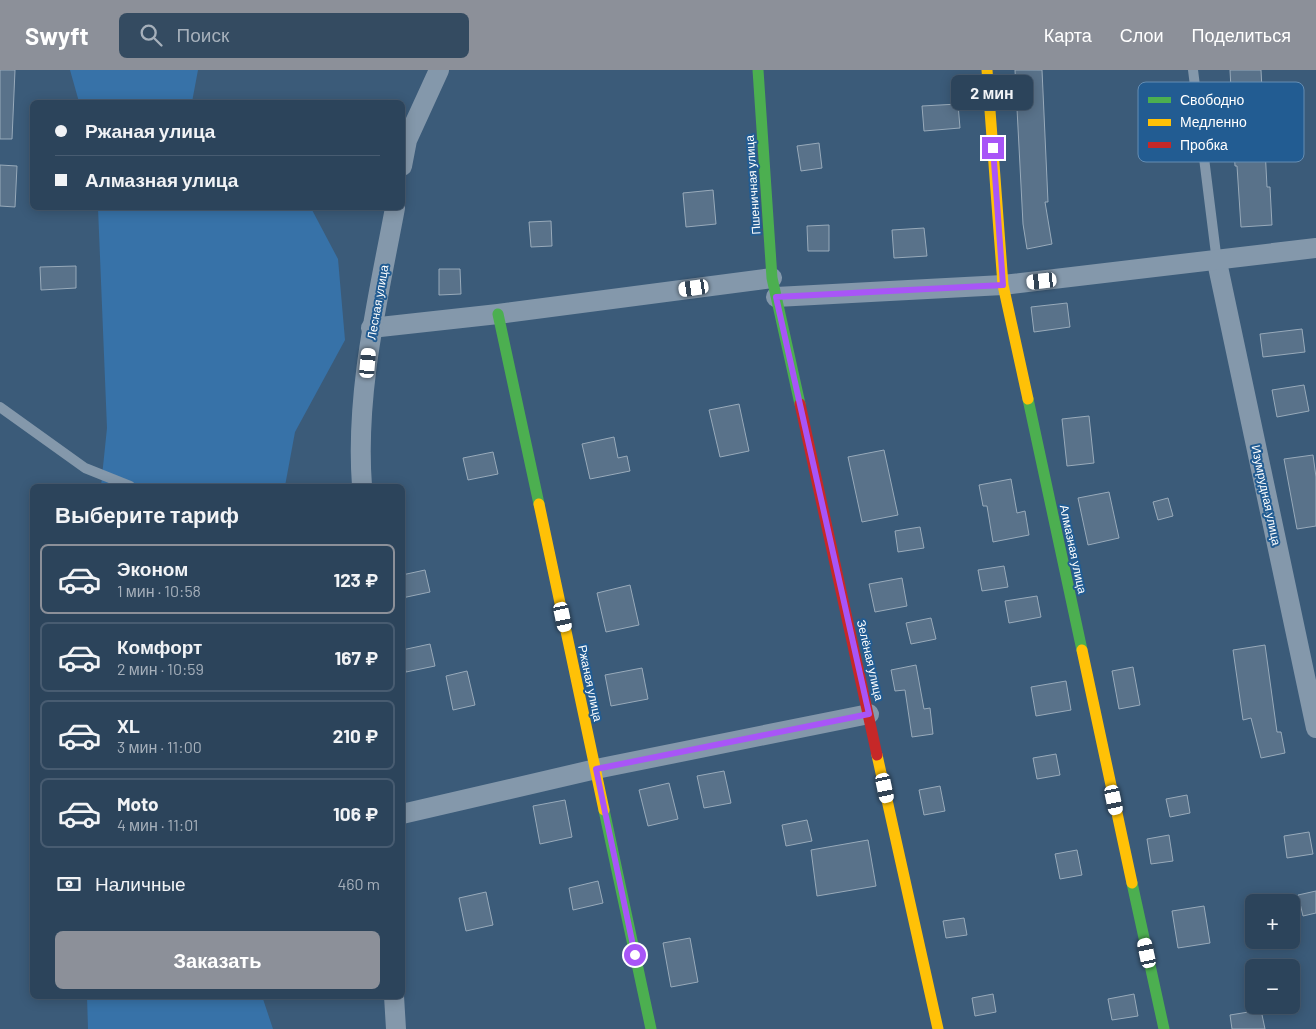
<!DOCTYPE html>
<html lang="ru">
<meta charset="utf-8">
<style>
body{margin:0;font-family:Barlow,sans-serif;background:#344b61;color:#f1f3f6;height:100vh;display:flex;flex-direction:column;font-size:19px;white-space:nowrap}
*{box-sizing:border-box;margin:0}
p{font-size:16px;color:#a6b0bb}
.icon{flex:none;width:28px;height:28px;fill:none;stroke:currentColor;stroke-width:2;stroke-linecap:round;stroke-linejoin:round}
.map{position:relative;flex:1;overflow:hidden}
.details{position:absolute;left:30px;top:414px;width:375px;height:515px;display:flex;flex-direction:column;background:#2c445b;border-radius:8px;box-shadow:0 2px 12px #0003,0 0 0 1px #485c71}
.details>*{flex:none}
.hud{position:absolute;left:30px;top:30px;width:375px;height:110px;border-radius:8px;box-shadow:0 2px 12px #0003,0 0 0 1px #485c71;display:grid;align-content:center;height:110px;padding:0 25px;background:#2c445b}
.tools{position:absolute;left:1245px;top:824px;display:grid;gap:10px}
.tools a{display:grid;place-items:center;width:55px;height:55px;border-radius:8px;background:#2c445b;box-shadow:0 2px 12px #0003,0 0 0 1px #485c71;font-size:25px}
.end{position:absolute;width:22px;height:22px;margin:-11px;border:6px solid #a855f7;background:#fff;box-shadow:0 0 0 2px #fff}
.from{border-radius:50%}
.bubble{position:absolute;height:35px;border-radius:8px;background:#2c445b;box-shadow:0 2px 12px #0003,0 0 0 1px #485c71;font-size:16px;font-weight:700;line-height:35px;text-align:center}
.car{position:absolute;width:15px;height:30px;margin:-15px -8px;border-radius:6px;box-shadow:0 0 4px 1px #0007;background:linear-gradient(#fff 24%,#345 0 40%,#fff 0 76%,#345 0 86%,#fff 0)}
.hud b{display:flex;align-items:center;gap:18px;height:48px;font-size:19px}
.hud b+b{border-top:1px solid #485c71}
.hud i{width:12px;height:12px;background:#f1f3f6}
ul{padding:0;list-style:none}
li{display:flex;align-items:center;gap:15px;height:70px;margin:0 10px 8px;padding:0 15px;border:2px solid #485c71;border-radius:8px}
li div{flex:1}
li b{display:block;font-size:19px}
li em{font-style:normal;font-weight:700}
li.current{border-color:#8c9099}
li>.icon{width:45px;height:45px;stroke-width:1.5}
h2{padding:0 25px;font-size:22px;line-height:60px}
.pay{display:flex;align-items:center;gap:12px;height:55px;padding:0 25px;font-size:19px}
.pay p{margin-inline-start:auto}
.action{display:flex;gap:10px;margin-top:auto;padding:10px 25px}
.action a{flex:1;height:58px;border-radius:8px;background:#8c9099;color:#fff;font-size:20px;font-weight:700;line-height:58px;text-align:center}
header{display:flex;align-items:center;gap:30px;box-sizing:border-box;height:70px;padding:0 25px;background:#8c9099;color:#fff}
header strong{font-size:24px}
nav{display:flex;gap:28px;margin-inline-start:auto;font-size:18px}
.search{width:350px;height:45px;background:#344b61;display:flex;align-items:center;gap:12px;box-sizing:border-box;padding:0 18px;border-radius:8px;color:#a6b0bb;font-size:19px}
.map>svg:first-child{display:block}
</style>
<header>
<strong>Swyft</strong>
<div class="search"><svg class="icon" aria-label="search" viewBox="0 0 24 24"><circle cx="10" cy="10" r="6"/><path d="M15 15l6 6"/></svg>Поиск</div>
<nav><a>Карта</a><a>Слои</a><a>Поделиться</a></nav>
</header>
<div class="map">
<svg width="1316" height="959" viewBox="0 0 1316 959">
<rect width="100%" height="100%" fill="#3b5b79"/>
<!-- green -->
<g fill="#3772a8">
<polygon points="70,0 198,0 192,32 79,32"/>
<polygon points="98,138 311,138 338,189 345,270 295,362 285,416 101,416 107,358"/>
<polygon points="87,926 262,926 273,959 88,959"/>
</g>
<!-- building -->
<g fill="#59728a" stroke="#98aaba">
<polygon points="0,0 15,0 12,69 0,69"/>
<polygon points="1015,0 1042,0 1048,132 1045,132 1052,174 1027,179 1023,154"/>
<polygon points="1230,0 1261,0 1267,117 1270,117 1272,155 1241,157 1237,96 1235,96"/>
<polygon points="958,34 960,58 924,61 922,36"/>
<polygon points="819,73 822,98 801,101 797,76"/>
<polygon points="0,95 17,96 15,137 0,136"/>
<polygon points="713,120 716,154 686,157 683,123"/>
<polygon points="551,151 552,176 531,177 529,152"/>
<polygon points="829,155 829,181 808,181 807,156"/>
<polygon points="924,158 927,186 894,188 892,160"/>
<polygon points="76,196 76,218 41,220 40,197"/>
<polygon points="439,199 460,199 461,224 439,225"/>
<polygon points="1067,233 1070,257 1034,262 1031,237"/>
<polygon points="1302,259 1305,282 1263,287 1260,264"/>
<polygon points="1304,315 1309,341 1277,347 1272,320"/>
<polygon points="739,334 749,381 720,387 709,340"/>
<polygon points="1089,346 1094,393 1067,396 1062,349"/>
<polygon points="614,367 618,388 627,386 630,401 590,409 582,374"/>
<polygon points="884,380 898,445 862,452 848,387"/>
<polygon points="493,382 498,404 468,410 463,388"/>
<polygon points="1313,385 1316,407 1316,456 1297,459 1284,389"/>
<polygon points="1011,409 1017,443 1025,441 1029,465 993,472 987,436 983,436 979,415"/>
<polygon points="1109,422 1119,468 1088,475 1078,428"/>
<polygon points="1168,428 1173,446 1158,450 1153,432"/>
<polygon points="920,457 924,478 898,482 895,461"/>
<polygon points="1004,496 1008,517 982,521 978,500"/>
<polygon points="425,500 430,522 402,528 402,505"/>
<polygon points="902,508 907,536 875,542 869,514"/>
<polygon points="630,515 639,555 606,562 597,523"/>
<polygon points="1037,526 1041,547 1009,553 1005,531"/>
<polygon points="931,548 936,569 911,574 906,553"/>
<polygon points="430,574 435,596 406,602 402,580"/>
<polygon points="1265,575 1277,662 1281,662 1285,683 1261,688 1251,648 1243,650 1233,580"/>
<polygon points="916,595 924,639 930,638 933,664 912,667 905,620 895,621 891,600"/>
<polygon points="1133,597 1140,635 1119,639 1112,601"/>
<polygon points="642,598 648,629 611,636 605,605"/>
<polygon points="467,601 475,635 453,640 446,606"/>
<polygon points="1066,611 1071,640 1036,646 1031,617"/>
<polygon points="1056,684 1060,705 1037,709 1033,688"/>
<polygon points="724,701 731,733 704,738 697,706"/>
<polygon points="669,713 678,749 648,756 639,720"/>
<polygon points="940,716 945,741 924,745 919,720"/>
<polygon points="1187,725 1190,743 1170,747 1166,729"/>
<polygon points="565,730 572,767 540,774 533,736"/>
<polygon points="807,750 812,771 786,776 782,755"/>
<polygon points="1309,762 1313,784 1287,788 1284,766"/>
<polygon points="1169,765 1173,791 1151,794 1147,769"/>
<polygon points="868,770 876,816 817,826 811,780"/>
<polygon points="1077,780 1082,805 1060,809 1055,784"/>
<polygon points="598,811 603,833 573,840 569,818"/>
<polygon points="1316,821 1316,843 1303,846 1298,825"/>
<polygon points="486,822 493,855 466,861 459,828"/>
<polygon points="1204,836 1210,873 1178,878 1172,841"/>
<polygon points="964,848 967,865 946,868 943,851"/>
<polygon points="690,868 698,912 671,917 663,873"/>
<polygon points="993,924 996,942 975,946 972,928"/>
<polygon points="1134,924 1138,946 1112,950 1108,929"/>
<polygon points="1261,940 1265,959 1232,959 1230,945"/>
</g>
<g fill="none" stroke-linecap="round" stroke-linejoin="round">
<!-- lane -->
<g stroke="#8498ab" stroke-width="10">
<polyline points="1193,0 1217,192"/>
<polyline points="0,337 85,398 130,416"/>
</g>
<!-- street -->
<g stroke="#8498ab" stroke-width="20">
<polyline points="402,96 407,70 439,0"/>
<polyline points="1217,192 1316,658"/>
<polyline points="776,227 1003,215 1316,178"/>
<polyline points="371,258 498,244 772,208"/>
<path d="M362 416C355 323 378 229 395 138"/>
<polyline points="402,744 596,699 869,644"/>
<polyline points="394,926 396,959"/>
</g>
<!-- fast -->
<g stroke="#4caf50" stroke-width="11">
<polyline points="758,0 772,208 800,334"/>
<polyline points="498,244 539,434"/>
<polyline points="1028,329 1082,580"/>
<polyline points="604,740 651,959"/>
<polyline points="1132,813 1164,959"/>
</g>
<!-- slow -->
<g stroke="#ffc107" stroke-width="11">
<polyline points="987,0 1003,215 1028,329"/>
<polyline points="539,434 604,740"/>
<polyline points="1082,580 1132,813"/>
<polyline points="877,685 938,959"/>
</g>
<!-- jam -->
<polyline stroke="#c62828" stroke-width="11" points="800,334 877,685"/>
</g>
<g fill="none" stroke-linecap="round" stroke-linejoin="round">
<!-- route -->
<polyline stroke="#a855f7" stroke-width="6" points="635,885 596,699 869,644 776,227 1003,215 993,78"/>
</g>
<g text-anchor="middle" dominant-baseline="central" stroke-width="4" stroke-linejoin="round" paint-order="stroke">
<!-- street labels -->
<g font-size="12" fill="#fff" stroke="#225c92">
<text transform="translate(752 115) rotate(-94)">Пшеничная улица</text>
<text transform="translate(377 232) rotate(-80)">Лесная улица</text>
<text transform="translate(1267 425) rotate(78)">Изумрудная улица</text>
<text transform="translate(1074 479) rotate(78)">Алмазная улица</text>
<text transform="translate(871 590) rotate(77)">Зелёная улица</text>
<text transform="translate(591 613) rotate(78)">Ржаная улица</text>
</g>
</g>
<!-- legend -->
<rect x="1138" y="12" width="166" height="80" rx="8" fill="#225c92" stroke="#648db3" stroke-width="1"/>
<rect x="1148" y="27" width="23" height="6" fill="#4caf50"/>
<rect x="1148" y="49" width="23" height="7" fill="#ffc107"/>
<rect x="1148" y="72" width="23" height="6" fill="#c62828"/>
<g font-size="14" fill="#fff">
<text x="1180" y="35">Свободно</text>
<text x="1180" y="57">Медленно</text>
<text x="1180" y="80">Пробка</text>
</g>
</svg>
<div class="tools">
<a>+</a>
<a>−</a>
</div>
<i class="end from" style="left:635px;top:885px"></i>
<i class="end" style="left:993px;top:78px"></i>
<div class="bubble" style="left:951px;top:5px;width:82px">2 мин</div>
<i class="car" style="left:1042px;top:211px;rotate:264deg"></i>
<i class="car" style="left:694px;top:218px;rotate:262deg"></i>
<i class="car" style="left:368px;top:293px;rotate:5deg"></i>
<i class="car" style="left:563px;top:547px;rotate:168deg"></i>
<i class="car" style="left:885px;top:718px;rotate:168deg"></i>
<i class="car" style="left:1114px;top:730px;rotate:168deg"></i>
<i class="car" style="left:1147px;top:883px;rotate:348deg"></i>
<div class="hud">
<b><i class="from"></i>Ржаная улица</b>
<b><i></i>Алмазная улица</b>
</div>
<section class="details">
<h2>Выберите тариф</h2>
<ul>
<li class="current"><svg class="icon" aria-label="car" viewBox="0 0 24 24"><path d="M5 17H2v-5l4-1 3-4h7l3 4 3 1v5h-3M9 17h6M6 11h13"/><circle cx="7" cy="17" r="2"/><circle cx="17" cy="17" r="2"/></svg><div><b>Эконом</b><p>1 мин · 10:58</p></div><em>123 ₽</em></li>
<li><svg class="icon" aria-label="car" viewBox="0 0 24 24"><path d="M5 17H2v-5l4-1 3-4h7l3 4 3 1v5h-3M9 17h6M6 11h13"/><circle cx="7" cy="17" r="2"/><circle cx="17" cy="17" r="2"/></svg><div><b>Комфорт</b><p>2 мин · 10:59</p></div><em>167 ₽</em></li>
<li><svg class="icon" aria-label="car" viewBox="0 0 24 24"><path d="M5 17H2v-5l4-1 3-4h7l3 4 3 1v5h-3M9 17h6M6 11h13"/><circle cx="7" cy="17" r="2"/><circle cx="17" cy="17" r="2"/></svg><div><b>XL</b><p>3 мин · 11:00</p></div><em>210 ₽</em></li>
<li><svg class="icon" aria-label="car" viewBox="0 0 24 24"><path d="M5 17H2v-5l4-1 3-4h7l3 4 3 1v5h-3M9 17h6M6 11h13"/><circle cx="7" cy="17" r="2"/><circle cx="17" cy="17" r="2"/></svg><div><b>Moto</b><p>4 мин · 11:01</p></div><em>106 ₽</em></li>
</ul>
<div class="pay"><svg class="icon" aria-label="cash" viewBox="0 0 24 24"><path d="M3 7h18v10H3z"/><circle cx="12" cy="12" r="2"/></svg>Наличные<p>460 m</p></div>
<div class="action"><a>Заказать</a></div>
</section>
</div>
